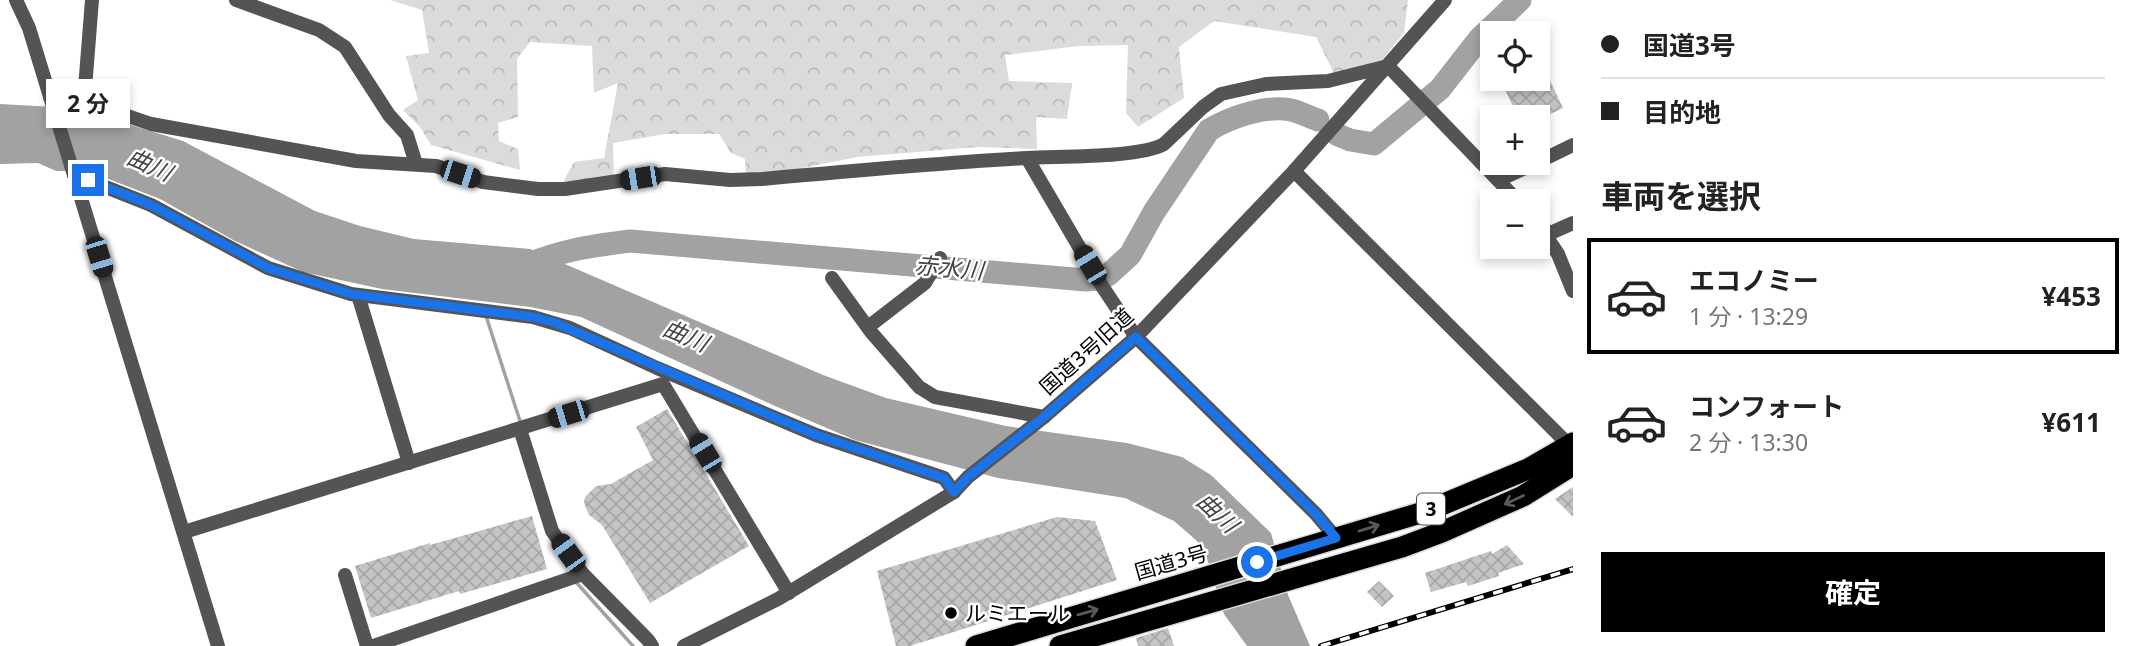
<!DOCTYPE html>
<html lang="ja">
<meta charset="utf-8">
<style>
body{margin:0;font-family:"Noto Sans","Noto Sans JP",sans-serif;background:#f2f2f2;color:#222;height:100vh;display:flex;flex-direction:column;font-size:26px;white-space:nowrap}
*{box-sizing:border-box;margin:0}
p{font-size:23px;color:#767676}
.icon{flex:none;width:38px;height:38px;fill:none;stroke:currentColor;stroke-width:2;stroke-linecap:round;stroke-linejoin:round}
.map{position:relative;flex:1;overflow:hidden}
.side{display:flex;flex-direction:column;background:#fff;width:560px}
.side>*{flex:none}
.top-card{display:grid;align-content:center;height:154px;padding:0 28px;background:#fff}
.buttons{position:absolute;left:1480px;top:21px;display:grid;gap:14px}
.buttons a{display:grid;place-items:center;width:70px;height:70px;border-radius:0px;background:#fff;box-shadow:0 4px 10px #0003;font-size:35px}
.end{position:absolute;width:32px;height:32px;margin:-16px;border:9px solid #1a73e8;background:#fff;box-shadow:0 0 0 4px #fff}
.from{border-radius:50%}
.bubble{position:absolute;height:49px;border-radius:0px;background:#fff;box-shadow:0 4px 10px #0003;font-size:23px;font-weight:700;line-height:49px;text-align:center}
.car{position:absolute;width:21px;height:42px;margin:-21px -10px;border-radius:9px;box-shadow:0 0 5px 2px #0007;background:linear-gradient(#222 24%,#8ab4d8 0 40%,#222 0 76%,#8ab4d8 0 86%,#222 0)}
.top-card b{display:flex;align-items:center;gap:24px;height:66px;font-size:26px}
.top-card b+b{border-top:2px solid #e0e0e0}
.top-card i{width:18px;height:18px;background:#222}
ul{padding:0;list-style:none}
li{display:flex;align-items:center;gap:21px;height:116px;margin:0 14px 10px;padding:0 14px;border:4px solid transparent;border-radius:0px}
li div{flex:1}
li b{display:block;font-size:26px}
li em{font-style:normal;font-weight:700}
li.selected{border-color:#000}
li>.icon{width:63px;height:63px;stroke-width:1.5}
h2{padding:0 28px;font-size:32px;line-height:84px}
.primary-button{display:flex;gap:14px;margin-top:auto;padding:14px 28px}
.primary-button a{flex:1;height:80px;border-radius:0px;background:#000;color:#fff;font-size:28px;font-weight:700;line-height:80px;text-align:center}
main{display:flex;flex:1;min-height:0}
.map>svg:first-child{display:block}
</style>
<main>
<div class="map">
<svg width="1573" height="646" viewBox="0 0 1573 646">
<defs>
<pattern id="forest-crowns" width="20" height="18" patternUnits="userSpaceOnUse" patternTransform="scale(1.75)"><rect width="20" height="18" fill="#dbdbdb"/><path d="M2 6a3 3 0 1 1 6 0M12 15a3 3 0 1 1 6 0" fill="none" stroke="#bababa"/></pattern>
<pattern id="building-cross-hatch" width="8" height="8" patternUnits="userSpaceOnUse" patternTransform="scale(1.75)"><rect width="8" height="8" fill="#c4c4c4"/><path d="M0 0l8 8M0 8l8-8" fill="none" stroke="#a7a7a7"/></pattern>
</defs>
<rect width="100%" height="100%" fill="#fff"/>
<!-- forest -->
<polygon fill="url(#forest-crowns)" points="390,0 1408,0 1404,33 1381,61 1335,75 1316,37 1214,21 1179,47 1184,98 1138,127 1126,113 1128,45 1079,46 1005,55 1009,81 1072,83 1067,119 1036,117 1037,149 978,147 857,157 793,170 746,175 745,159 731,153 719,134 665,134 613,143 614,177 563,182 574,162 604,158 618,83 594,93 592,46 530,42 517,59 518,117 498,123 499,141 518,149 520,170 431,145 420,127 403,110 418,100 406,56 429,53 422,10"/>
<!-- water -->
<polygon fill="#a2a2a2" points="0,104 55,107 80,105 101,116 183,141 315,211 360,226 414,239 530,249 823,375 886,398 1006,426 1127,443 1182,457 1211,475 1271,533 1288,595 1310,646 1247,646 1224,614 1206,555 1197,541 1174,521 1125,498 998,478 855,440 775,406 581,317 530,307 382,289 303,272 235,241 160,199 88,171 56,171 38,163 0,164"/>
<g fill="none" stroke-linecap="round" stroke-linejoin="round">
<!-- stream -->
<g stroke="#a2a2a2" stroke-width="3.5">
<polyline points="486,316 520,421"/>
<polyline points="575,581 633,646"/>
</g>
<!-- river -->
<g stroke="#a2a2a2" stroke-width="23">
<polyline points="1338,135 1350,140 1374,144 1440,89 1479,39 1520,0"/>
<path d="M518 269C554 251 591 246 630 241L1086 280 1098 279 1108 275 1130 255 1154 212 1209 130C1231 117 1265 105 1291 110 1300 112 1309 117 1318 120"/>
</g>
</g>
<!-- building -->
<g fill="url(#building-cross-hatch)">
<polygon points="1538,55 1563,108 1538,120 1538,117 1518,117 1500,79 1538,79"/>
<polygon points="667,409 749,546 650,603 602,525 589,515 584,503 585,497 596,486 611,484 653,460 636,427"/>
<polygon points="1573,487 1573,517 1555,499"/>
<polygon points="532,516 547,569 460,594 459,591 371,618 355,566 430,543 430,545"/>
<polygon points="1057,517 1095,521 1117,580 910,646 896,646 877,571"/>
<polygon points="1507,545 1524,564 1498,573 1499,576 1468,586 1466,582 1431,592 1425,573 1491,551 1492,554"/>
<polygon points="1379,581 1394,596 1382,607 1367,592"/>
<polygon points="1168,628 1174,646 1138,646 1136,638"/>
</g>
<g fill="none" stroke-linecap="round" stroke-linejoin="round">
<defs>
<g id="highway">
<polyline points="976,646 1427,511 1528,469 1573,443"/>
<polyline points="1060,646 1402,547 1442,532 1523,496 1573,465"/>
</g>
</defs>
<!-- highway casing -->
<use href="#highway" stroke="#dbdbdb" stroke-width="24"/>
<!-- minor -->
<g stroke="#545454" stroke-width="14">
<polyline points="16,0 29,28 218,646"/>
<polyline points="236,0 319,30 345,47 389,115 407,135 416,164"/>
<path d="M50 97 84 101 151 124 356 161 436 166 483 182 538 189H565L665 174 730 180 762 179C850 171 939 163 1027 158 1059 156 1140 158 1164 144L1203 107 1221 94 1266 84 1328 81 1388 66 1518 201"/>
<polyline points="84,101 92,0"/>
<polyline points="1027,158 1102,286 1136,337 1316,514 1336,538"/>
<polyline points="1538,162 1573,145"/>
<polyline points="1294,171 1569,445"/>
<polyline points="1499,180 1536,163"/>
<polyline points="76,182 88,180 151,205 268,268 351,294 533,317 570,328 657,368 816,435 944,478 954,492"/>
<polyline points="1538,224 1558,254 1573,291"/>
<polyline points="1546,235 1573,223"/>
<polyline points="832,278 871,332 919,387 935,397 1044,417"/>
<polyline points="358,295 409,463"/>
<polyline points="868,327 925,283 940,258"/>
<polyline points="520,429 552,531 583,574 648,640 652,646"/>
<polyline points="184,532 663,384 789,593"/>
<polyline points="345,575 367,646"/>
<polyline points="373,646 583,574"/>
<polyline points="684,646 778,599 954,492 968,477 1044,417 1136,337 1294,171 1445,0"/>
</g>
<!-- highway -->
<use href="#highway" stroke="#000" stroke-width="21"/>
<defs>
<polyline id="rail" points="1321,646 1573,569"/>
</defs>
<!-- rail casing -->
<use href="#rail" stroke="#000" stroke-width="6"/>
<!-- rail -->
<use href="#rail" stroke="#fff" stroke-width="3.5" stroke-dasharray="10" stroke-linecap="butt"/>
</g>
<!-- one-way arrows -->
<defs><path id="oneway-shaft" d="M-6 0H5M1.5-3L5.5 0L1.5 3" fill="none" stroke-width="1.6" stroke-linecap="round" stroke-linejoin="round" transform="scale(1.75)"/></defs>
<g stroke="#595959">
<use href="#oneway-shaft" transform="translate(1514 500) rotate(155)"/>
<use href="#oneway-shaft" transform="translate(1369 528) rotate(-17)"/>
<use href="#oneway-shaft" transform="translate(1088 612) rotate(-16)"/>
</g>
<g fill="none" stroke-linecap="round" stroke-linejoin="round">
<!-- route -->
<polyline stroke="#1a73e8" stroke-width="9" points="88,180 151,205 268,268 351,294 533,317 553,322 816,435 944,478 954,492 968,477 1044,417 1136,337 1316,514 1336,538 1257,562"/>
</g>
<!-- markers -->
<circle fill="#000" stroke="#fff" stroke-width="2.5" cx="951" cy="613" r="7"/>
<g text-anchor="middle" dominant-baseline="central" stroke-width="5" stroke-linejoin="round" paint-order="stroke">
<!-- shield labels -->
<rect fill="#fff" stroke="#4c4c4c" stroke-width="2" x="1417" y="493.5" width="28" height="31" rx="5"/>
<g font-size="19" font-weight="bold" fill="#000">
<text x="1431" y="509">3</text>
</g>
<!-- street labels -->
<g font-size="21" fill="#000" stroke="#fff">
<text transform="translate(1086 351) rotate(-42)">国道3号旧道</text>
<text transform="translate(1171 562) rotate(-16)">国道3号</text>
</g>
<!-- poi labels -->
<g font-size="21" fill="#000" stroke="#fff" text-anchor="start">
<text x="965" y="613">ルミエール</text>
</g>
<!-- water labels -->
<g font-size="23" font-style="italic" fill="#434343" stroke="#fff">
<text transform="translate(150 164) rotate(24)">曲川</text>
<text transform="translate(949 267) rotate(5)">赤水川</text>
<text transform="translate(686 335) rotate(23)">曲川</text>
<text transform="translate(1218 512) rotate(43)">曲川</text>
</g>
</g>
</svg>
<div class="buttons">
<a><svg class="icon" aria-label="locate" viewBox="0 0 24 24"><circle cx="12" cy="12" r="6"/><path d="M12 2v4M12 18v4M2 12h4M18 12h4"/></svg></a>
<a>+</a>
<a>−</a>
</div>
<i class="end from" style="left:1257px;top:562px"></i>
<i class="end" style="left:88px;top:180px"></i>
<div class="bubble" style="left:46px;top:79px;width:84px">2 分</div>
<i class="car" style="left:460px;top:174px;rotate:108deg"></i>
<i class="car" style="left:640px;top:178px;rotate:261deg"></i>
<i class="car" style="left:99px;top:257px;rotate:163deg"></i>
<i class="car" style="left:1090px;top:265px;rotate:329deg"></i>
<i class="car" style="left:568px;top:414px;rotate:253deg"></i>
<i class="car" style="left:705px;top:453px;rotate:329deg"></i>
<i class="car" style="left:568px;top:553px;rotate:324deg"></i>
</div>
<section class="side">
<div class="top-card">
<b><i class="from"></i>国道3号</b>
<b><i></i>目的地</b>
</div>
<h2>車両を選択</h2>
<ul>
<li class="selected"><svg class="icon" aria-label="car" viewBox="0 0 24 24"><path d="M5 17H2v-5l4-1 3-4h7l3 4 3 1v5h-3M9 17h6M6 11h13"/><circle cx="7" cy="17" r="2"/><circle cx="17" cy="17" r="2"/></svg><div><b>エコノミー</b><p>1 分 · 13:29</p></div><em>¥453</em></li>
<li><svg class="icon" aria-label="car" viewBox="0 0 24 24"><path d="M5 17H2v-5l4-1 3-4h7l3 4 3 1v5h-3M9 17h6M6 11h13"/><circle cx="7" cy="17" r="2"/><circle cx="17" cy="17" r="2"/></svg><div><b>コンフォート</b><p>2 分 · 13:30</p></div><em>¥611</em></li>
</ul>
<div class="primary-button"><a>確定</a></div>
</section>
</main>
